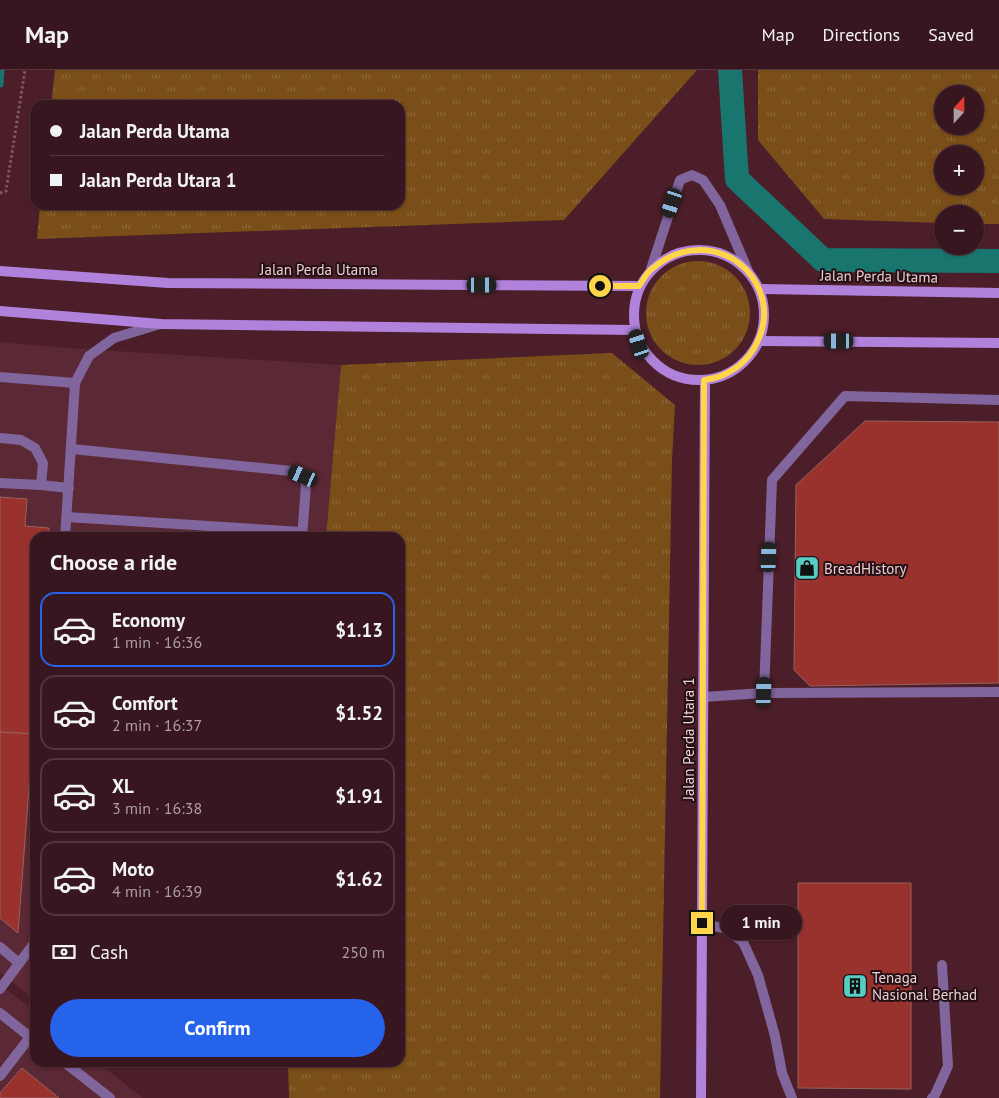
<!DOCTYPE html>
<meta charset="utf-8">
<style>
body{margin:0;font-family:"PT Sans",sans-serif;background:#3f1f28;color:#f1f3f6;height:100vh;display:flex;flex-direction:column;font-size:19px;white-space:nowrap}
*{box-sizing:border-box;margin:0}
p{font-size:16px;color:#ab9fa4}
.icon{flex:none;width:28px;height:28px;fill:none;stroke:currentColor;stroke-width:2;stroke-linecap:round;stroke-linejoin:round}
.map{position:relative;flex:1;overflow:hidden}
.sheet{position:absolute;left:30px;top:462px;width:375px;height:535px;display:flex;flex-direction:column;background:#38161f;border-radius:15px;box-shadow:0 1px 4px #0004,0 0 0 1px #52353d}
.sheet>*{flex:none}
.hud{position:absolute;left:30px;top:30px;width:375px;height:110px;border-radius:15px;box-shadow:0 1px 4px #0004,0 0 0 1px #52353d;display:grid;align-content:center;height:110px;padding:0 20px;background:#38161f}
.needle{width:32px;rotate:21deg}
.tools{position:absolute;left:934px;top:15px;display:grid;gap:10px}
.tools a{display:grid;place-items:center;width:50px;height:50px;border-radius:50%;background:#38161f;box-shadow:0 1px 4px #0004,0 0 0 1px #52353d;font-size:25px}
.end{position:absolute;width:22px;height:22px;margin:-11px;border:6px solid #ffd54a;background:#111;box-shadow:0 0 0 2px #111}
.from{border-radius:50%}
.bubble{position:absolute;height:35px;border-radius:18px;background:#38161f;box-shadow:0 1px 4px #0004,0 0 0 1px #52353d;font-size:16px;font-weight:700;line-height:35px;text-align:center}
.car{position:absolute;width:15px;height:30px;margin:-15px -8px;border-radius:6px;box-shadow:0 0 4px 1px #0007;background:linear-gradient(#222 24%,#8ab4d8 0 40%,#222 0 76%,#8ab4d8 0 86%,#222 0)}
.hud b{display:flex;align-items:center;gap:18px;height:48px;font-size:19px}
.hud b+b{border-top:1px solid #52353d}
.hud i{width:12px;height:12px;background:#f1f3f6}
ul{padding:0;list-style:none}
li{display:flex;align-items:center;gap:15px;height:75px;margin:0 10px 8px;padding:0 10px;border:2px solid #52353d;border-radius:15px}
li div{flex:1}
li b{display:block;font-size:19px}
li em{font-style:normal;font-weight:700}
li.selected{border-color:#2563eb}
li>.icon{width:45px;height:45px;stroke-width:1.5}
h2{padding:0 20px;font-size:22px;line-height:60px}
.pay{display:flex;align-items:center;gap:12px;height:55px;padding:0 20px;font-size:19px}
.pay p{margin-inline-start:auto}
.action{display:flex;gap:10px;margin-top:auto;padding:10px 20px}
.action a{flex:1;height:58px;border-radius:30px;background:#2563eb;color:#fff;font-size:20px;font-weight:700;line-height:58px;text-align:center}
header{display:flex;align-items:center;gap:30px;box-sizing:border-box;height:70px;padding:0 25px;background:#38161f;border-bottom:1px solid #52353d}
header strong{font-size:24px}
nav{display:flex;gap:28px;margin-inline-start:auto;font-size:18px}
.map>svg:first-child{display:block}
</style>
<header>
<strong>Map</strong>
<nav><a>Map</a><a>Directions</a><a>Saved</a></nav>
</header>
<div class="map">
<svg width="999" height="1028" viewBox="0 0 999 1028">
<defs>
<pattern id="grass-tufts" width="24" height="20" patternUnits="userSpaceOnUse" patternTransform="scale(1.25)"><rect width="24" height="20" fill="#7a4e18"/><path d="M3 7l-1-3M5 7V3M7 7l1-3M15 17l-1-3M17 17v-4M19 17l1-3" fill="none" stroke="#8d6639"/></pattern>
</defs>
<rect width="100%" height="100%" fill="#4b1e29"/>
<!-- built -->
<g fill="#5b2835">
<polygon points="0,272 67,278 341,295 326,467 35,468 35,922 29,926 0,902"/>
<polygon points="0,914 35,942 35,992 99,993 143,1028 0,1028"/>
</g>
<!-- grass -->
<g fill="url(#grass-tufts)" fill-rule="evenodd">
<polygon points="55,0 697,0 564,150 37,169 40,135 400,135 400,35 51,35"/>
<path d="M758 0H999V154H975V144H942V153L824 149 758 70ZM942 24H975V56H942ZM942 84H975V116H942Z"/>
<circle cx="698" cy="243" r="52"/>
<polygon points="612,283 675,335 672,391 660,1028 289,1028 288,993 400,992 400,468 326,467 341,295"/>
</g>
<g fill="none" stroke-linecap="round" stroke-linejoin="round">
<!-- stream -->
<polyline stroke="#18766f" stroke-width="7" points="0,14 1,0"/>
<!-- canal -->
<polyline stroke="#18766f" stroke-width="24" points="730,0 737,109 823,190 999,191"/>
</g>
<!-- building -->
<g fill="#99322d" stroke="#97635d">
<polygon points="865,351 999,352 999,613 810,616 794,600 796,415"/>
<polygon points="0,427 27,429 25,456 49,458 48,468 35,468 35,639 33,664 0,662"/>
<polygon points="0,662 33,664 18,863 0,848"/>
<polygon points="798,813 911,813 911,1019 798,1018"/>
<polygon points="22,998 59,1028 0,1028 0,1023"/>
</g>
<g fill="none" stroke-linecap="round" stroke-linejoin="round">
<!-- path -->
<polyline stroke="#805861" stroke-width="3" stroke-dasharray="2.5 2.5" stroke-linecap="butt" points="0,123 6,121 25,0"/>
<!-- lane -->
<g stroke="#81659d" stroke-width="10">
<polyline points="651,199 680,110 692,105 703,110 720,135 748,201"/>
<polyline points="0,307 75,313"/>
<polyline points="0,368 21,370 35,378 43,393 41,415 0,413"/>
<polyline points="72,379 291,401 303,407 306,415 302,468"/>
<polyline points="41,415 69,418"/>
<polyline points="67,447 302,462"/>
<polyline points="65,468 75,313 89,286 114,268 160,254"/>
<polyline points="764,623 999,622"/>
<polyline points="703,627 764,623 772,410 845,326 999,330"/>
<polyline points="702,853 726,859 743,872 758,905 775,966 782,1003 792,1028"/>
<polyline points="0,877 19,893"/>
<polyline points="0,919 35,872"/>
<polyline points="0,1006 30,967"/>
<polyline points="932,1028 934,1027 948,996 942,895"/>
</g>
<!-- street -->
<g stroke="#81659d" stroke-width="10">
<polyline points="0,943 35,971"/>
<polyline points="64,992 110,1028"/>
</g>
<!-- secondary -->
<g stroke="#b082db" stroke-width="10">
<circle cx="699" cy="245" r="65"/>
<polyline points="0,201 168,213 639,216"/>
<polyline points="759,219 999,223"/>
<polyline points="0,241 161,254 635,260"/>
<polyline points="759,271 999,273"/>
<polyline points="701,1028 705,310"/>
</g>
</g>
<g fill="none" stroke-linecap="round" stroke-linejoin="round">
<!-- route -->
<path stroke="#ffd54a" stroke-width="6" d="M600 216H639C643 210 647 202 653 198 687 168 740 176 759 219 773 252 756 291 723 305 717 308 711 309 704 310L702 853"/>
</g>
<!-- icons -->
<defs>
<symbol id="shop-square" viewBox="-11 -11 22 22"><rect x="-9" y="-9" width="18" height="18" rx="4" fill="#56cec3" stroke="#241014"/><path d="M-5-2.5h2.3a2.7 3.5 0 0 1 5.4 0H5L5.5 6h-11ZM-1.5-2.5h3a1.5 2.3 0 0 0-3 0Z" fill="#111"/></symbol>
<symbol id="building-square" viewBox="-11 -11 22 22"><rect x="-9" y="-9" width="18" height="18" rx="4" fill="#56cec3" stroke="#241014"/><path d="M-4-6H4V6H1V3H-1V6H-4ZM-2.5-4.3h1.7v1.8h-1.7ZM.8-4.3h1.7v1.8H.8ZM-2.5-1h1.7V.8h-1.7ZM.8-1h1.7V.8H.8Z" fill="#111"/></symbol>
</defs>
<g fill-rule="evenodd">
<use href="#shop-square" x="793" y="484" width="28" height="28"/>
<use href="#building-square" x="841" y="902" width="28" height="28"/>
</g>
<g text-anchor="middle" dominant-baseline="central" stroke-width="4" stroke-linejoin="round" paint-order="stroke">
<!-- street labels -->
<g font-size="15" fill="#ecced3" stroke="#241014">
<text x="319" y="199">Jalan Perda Utama</text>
<text transform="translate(879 206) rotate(1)">Jalan Perda Utama</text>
<text transform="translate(688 669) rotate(-90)">Jalan Perda Utara 1</text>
</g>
<!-- poi labels -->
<g font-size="15" fill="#ecced3" stroke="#241014" text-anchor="start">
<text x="824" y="498">BreadHistory</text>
<text x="872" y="907">Tenaga<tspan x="872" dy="17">Nasional Berhad</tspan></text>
</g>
</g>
</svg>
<div class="tools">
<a><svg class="needle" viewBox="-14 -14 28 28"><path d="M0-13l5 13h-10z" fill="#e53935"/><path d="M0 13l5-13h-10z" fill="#ab9fa4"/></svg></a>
<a>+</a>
<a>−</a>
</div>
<i class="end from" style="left:600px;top:216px"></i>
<i class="end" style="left:702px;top:853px"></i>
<div class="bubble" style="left:720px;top:835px;width:82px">1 min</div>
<i class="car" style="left:672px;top:133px;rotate:198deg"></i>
<i class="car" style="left:482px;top:215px;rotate:90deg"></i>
<i class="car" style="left:839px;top:271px;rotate:270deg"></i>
<i class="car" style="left:639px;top:274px;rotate:342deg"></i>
<i class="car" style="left:303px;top:406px;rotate:294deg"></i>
<i class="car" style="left:769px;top:487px;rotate:2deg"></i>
<i class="car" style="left:764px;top:622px;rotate:2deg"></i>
<div class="hud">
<b><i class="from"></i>Jalan Perda Utama</b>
<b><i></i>Jalan Perda Utara 1</b>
</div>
<section class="sheet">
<h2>Choose a ride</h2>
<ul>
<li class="selected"><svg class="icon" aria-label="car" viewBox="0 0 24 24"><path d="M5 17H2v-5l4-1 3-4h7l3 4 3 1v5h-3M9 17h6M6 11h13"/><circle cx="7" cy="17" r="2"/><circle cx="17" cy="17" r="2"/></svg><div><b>Economy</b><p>1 min · 16:36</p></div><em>$1.13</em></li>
<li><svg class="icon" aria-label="car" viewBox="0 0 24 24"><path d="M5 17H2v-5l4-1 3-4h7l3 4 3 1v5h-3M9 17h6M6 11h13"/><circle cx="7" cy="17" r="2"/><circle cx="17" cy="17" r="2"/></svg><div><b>Comfort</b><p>2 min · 16:37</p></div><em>$1.52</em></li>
<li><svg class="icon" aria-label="car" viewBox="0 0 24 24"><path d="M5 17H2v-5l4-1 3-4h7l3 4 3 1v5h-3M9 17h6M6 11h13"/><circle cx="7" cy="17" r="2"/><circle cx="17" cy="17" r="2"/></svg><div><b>XL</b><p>3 min · 16:38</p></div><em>$1.91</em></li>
<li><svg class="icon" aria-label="car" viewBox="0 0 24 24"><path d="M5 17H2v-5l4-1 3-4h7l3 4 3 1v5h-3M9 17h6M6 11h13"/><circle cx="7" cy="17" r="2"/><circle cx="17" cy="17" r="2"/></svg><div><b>Moto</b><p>4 min · 16:39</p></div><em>$1.62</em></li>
</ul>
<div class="pay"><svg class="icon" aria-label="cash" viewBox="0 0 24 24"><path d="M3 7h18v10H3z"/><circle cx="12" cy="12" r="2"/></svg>Cash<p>250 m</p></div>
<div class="action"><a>Confirm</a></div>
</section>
</div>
